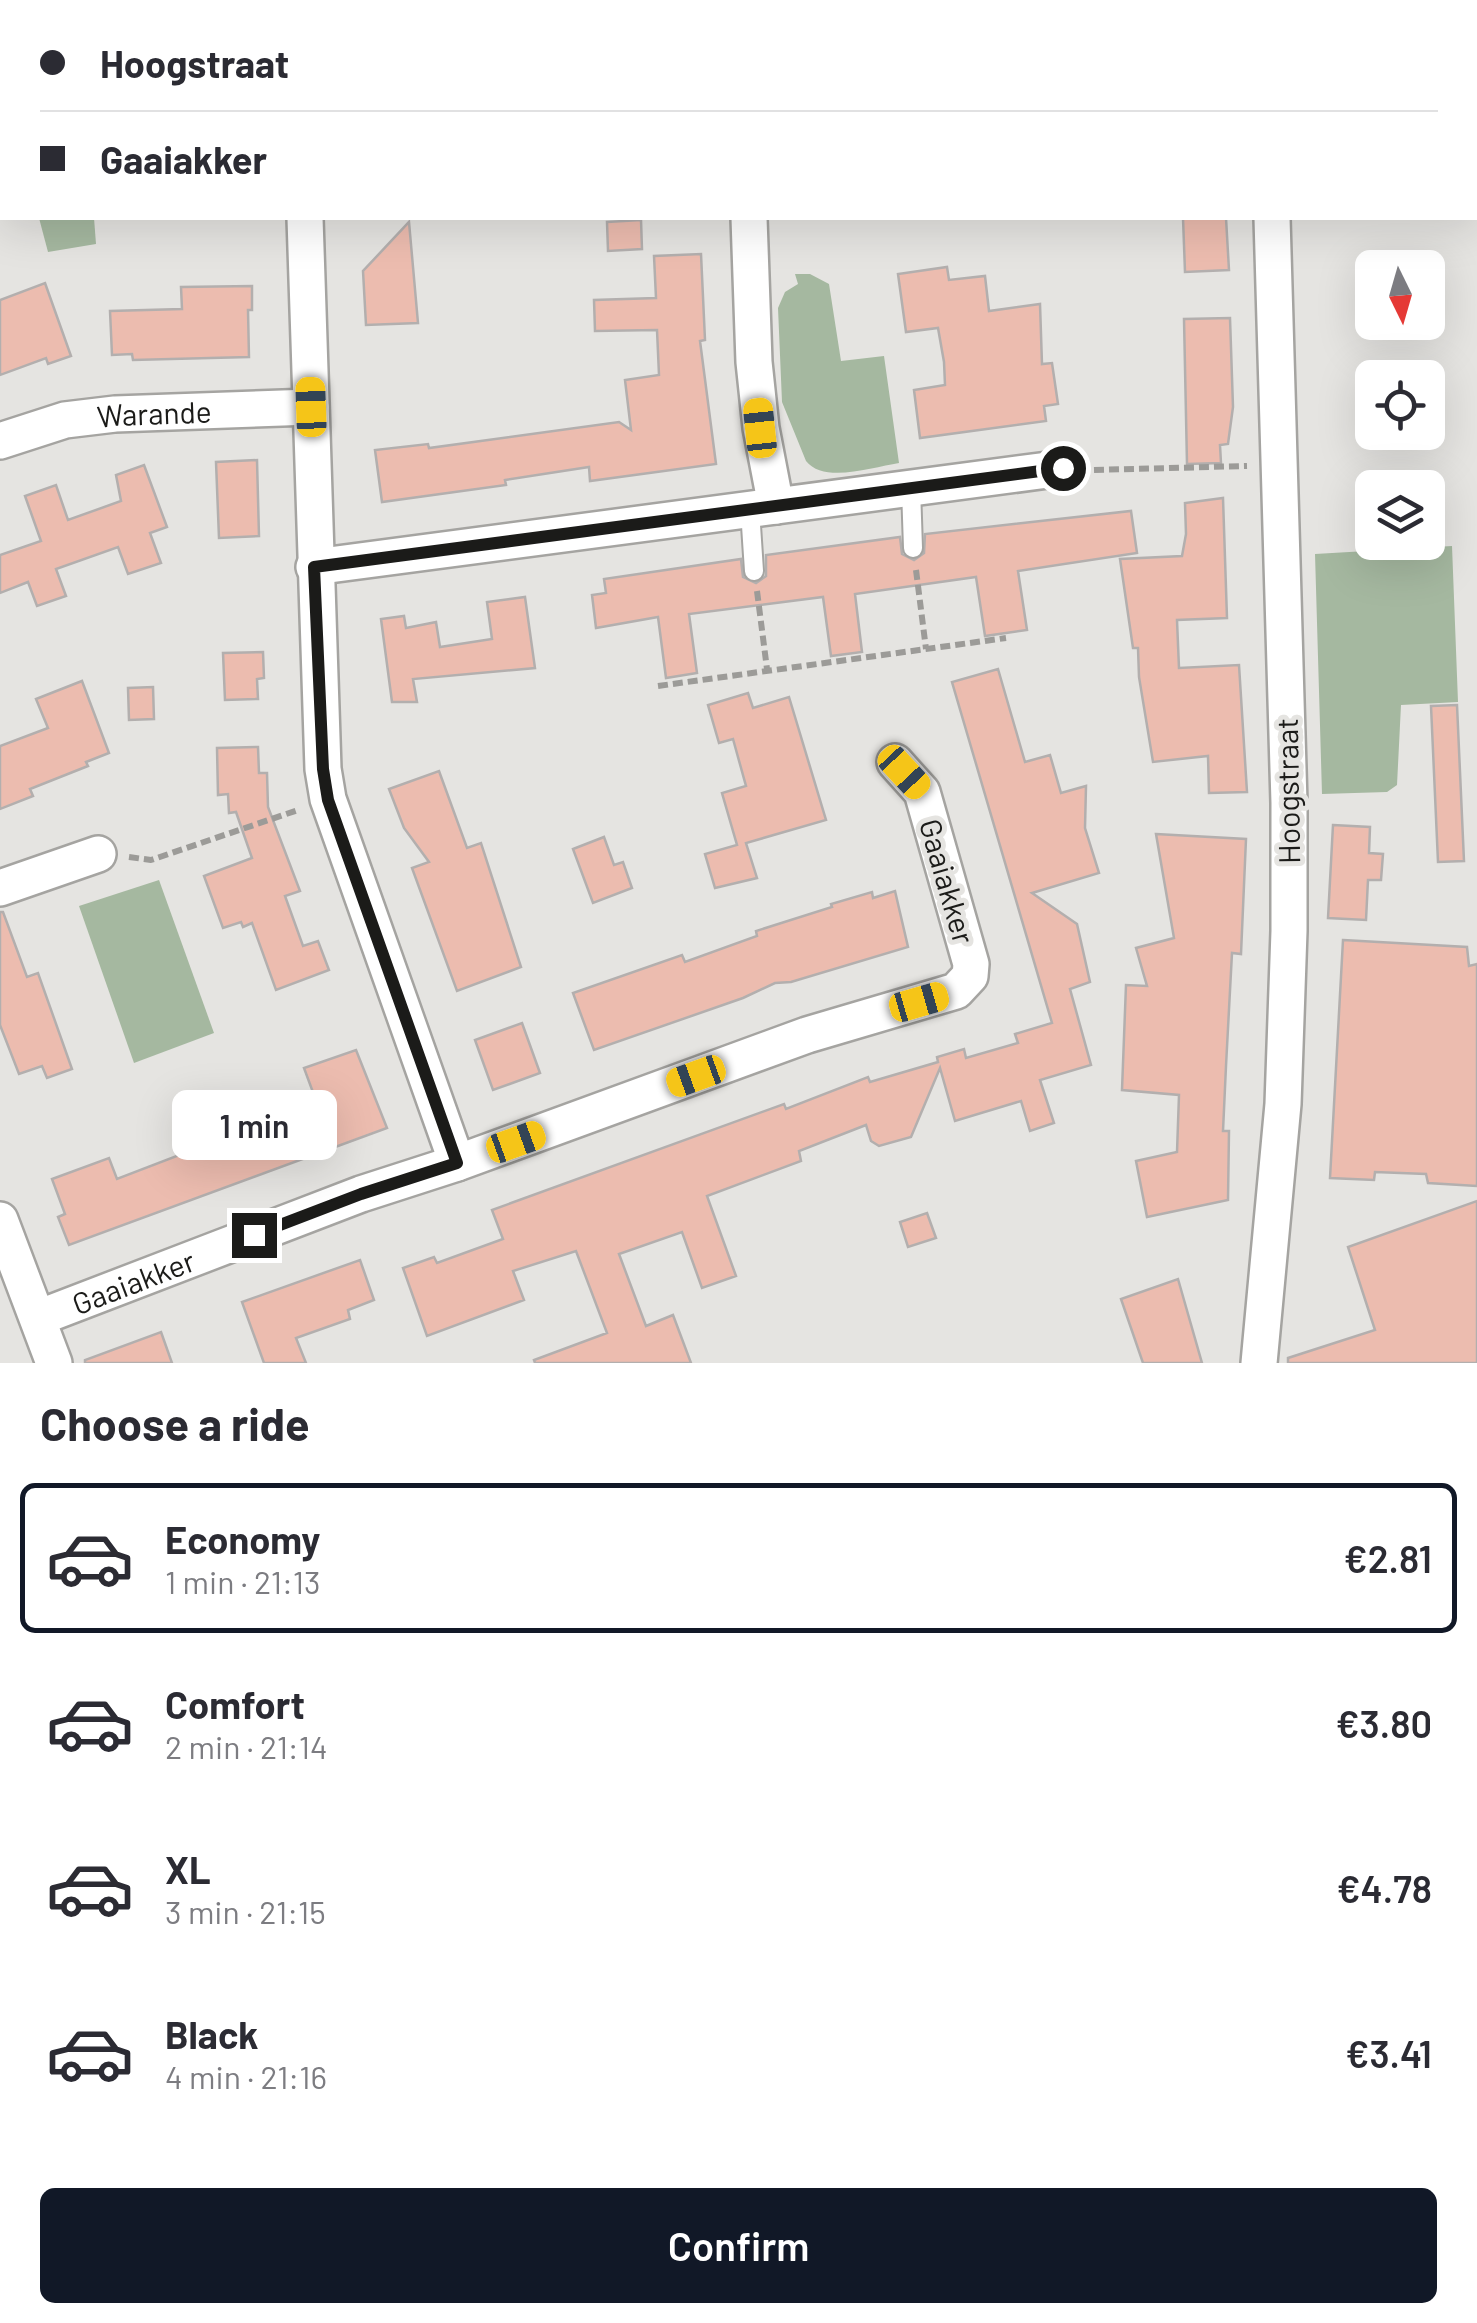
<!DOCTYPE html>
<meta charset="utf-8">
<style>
body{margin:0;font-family:Barlow,sans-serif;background:#f7f7f7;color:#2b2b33;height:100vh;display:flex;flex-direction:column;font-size:38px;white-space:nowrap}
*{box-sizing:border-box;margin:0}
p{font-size:32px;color:#7c7c81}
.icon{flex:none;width:55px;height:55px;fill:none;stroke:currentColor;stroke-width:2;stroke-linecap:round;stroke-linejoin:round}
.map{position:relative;height:1363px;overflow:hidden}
.details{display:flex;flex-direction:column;background:#fff;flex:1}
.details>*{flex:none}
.hud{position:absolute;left:0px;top:0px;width:1478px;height:220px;box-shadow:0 10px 40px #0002;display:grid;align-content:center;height:220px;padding:0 40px;background:#fff}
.needle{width:65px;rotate:175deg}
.controls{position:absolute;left:1355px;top:250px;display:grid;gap:20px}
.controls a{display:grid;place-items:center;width:90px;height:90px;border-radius:15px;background:#fff;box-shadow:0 10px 40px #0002;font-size:50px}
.end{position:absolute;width:45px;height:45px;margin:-22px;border:12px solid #1b1b19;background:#fff;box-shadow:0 0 0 5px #fff}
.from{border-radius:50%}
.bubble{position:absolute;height:70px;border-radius:15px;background:#fff;box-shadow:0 10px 40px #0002;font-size:32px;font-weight:600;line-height:70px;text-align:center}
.car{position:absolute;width:30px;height:60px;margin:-30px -15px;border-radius:12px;box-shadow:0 0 8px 2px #0007;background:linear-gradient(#f5c518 24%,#345 0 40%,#f5c518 0 76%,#345 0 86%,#f5c518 0)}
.hud b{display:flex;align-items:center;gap:35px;height:95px;font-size:38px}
.hud b+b{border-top:2px solid #e1e1e2}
.hud i{width:25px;height:25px;background:#2b2b33}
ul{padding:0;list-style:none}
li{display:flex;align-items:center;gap:30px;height:150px;margin:0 20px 15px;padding:0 20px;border:5px solid transparent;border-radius:15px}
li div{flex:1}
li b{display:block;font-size:38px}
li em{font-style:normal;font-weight:600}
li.on{border-color:#111827}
li>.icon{width:90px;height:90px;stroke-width:1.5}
h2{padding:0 40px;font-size:45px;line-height:120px}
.button{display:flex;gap:20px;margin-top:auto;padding:20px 40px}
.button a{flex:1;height:115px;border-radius:15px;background:#111827;color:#fff;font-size:40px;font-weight:600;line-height:115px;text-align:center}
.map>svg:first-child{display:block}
</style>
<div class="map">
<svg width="1477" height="1363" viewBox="0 0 1477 1363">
<rect width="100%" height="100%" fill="#e5e4e1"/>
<!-- green -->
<g fill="#a5b8a0">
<polygon points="39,218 94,218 96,244 48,252"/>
<path d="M795 274H810L829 284 841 361 884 356 899 463C873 467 824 484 806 461L782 402 778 308 785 292 798 284Z"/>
<polygon points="1452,546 1458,702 1401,705 1397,785 1387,792 1322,794 1315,554"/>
<polygon points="159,880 214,1033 134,1063 79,906"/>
</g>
<!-- building -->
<g fill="#ecbcaf" stroke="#b3afae" stroke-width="2.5">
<polygon points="1183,218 1226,218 1229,270 1185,272"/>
<polygon points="641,220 642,249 608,251 607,222"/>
<polygon points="409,222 418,323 366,325 363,271"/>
<polygon points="701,254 705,340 700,341 716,464 590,481 589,467 505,480 506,485 382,502 375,450 428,444 429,448 619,422 631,430 625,380 659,375 657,330 595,331 594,300 656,298 654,256"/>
<polygon points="947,267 949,280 985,276 989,311 1040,304 1042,364 1052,363 1058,404 1044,406 1046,421 920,438 914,390 945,385 944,362 938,328 906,332 898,274"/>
<polygon points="45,283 71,356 48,364 46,358 0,375 0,300"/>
<polygon points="252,286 252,310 248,310 249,357 133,360 132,354 112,355 110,311 182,309 181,287"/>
<polygon points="1230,318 1233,407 1228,444 1220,445 1221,463 1187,464 1184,319"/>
<polygon points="257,460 259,536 219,538 216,462"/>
<polygon points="144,465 167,527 150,533 161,563 128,574 118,547 56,569 66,596 37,606 28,582 0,593 0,555 41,541 25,496 56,485 68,520 121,501 116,475"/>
<polygon points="1223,498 1227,618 1177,620 1179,668 1239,665 1247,792 1209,793 1208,756 1153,762 1139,677 1138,648 1133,648 1120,559 1182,556 1186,534 1185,503"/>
<polygon points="1131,511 1137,553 1018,571 1027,630 985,636 976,577 855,594 862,652 831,656 823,597 689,614 697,673 666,678 658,617 596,628 592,595 606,593 604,579 741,559 743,577 756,583 766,576 766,555 900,537 902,554 914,560 924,553 925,534"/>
<polygon points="525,597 535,668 413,679 417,702 392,702 381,619 404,616 406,628 436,622 440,647 492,639 487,602"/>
<polygon points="263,652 264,678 257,679 258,699 225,700 223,653"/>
<polygon points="998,669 1025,762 1050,755 1061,793 1086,786 1085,828 1099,873 1032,893 1077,924 1090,982 1070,989 1091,1065 1040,1080 1054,1123 1030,1131 1021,1101 955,1121 940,1068 911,1137 879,1146 871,1141 866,1125 799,1151 801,1161 707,1196 736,1276 702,1288 682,1232 619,1254 646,1326 673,1315 691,1363 535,1363 534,1360 607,1333 576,1251 513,1271 524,1300 427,1336 403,1268 434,1257 437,1263 503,1239 492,1210 784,1104 786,1109 868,1077 870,1082 938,1062 937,1057 964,1049 966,1058 1018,1043 1015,1034 1052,1023 952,682"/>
<polygon points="82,681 109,753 86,762 88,766 30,789 33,796 0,809 0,746 48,728 36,699"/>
<polygon points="153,687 154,719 129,720 128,688"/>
<polygon points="748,693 753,708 789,697 826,820 746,843 757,878 715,888 705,854 737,845 722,793 746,786 733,739 719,743 708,705"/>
<polygon points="1457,705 1464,861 1438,862 1431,706"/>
<polygon points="258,747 259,773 267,773 268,807 300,891 285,896 303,946 318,941 329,970 276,990 252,923 243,927 241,922 223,928 204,876 252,858 236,812 229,813 228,794 218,795 217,748"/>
<polygon points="439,771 467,848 481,843 521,967 457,991 412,868 429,862 404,828 389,789"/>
<polygon points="1333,825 1370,827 1369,853 1383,854 1381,880 1368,880 1366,920 1328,918"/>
<polygon points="1156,834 1246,839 1241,954 1232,953 1226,1066 1223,1131 1229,1131 1228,1200 1147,1217 1136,1161 1177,1152 1179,1095 1122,1090 1126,985 1147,986 1136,948 1174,938"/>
<polygon points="604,837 614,865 623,862 632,888 593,903 573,849"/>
<polygon points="895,891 908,947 791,982 775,983 743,998 594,1050 573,993 682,955 685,962 757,936 756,931 832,907 831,904 872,892 873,898"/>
<polygon points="0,912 3,912 27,977 38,973 72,1069 47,1078 42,1066 19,1074 0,1025"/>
<polygon points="1343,940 1467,947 1469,966 1477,964 1477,1186 1428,1183 1426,1174 1375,1172 1374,1180 1330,1178"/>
<polygon points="522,1023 540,1073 493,1090 475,1040"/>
<polygon points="356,1050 387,1128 69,1245 58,1217 65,1214 52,1179 109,1158 117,1179 229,1136 223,1116 261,1102 265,1114 314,1095 304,1068"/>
<polygon points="1477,1201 1477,1363 1288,1363 1288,1358 1375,1330 1348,1247"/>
<polygon points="927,1213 936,1238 908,1247 900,1222"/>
<polygon points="360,1260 374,1300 348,1310 350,1319 296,1338 306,1363 264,1363 242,1302"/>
<polygon points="1178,1279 1202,1363 1143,1363 1121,1299"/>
<polygon points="161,1332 172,1363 85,1363 85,1360"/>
</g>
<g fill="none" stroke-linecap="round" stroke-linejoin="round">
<defs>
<g id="lane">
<polyline points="911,488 913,548"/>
<polyline points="750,510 754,571"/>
</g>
<g id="street">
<polyline points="299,0 299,2"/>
<polyline points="741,0 741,2"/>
<polyline points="1263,0 1264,2"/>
<polyline points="305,218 323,769 328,799 457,1163"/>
<polyline points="749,218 754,362 761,428 776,506"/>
<path id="s1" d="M0 441 65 420 115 414 311 407"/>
<polyline points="314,567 1063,468"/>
<polyline points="0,888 98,854"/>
<polyline points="0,1220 54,1363"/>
<path id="s2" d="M38 1318 361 1194 457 1163 807 1035 956 991 970 976 971 964 922 792 895 762"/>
<polyline points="1259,1363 1283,1104 1289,931 1289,803 1272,218"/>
</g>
</defs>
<!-- lane casing -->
<use href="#lane" stroke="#a5a4a1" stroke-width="22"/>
<!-- street casing -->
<use href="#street" stroke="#a5a4a1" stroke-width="40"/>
<!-- path -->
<g stroke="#9c9b98" stroke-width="6" stroke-dasharray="10 5" stroke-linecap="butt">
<polyline points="0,70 2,70"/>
<polyline points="1094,470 1247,466"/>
<polyline points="916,570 926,649"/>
<polyline points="757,591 767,669"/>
<polyline points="658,686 1006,638"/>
<polyline points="129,857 151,860 298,810"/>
</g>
<!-- lane -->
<use href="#lane" stroke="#fff" stroke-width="18"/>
<!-- street -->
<use href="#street" stroke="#fff" stroke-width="35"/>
</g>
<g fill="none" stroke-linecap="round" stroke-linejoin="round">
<!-- route -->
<polyline stroke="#1b1b19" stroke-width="12" points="254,1235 361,1194 457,1163 328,800 323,769 314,567 1063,468"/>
</g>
<g text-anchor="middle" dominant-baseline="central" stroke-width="10" stroke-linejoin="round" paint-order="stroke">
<!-- street labels -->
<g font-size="30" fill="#1b1b19" stroke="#e5e4e1">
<text stroke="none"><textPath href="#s1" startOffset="158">Warande</textPath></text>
<text transform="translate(1287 791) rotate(-91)">Hoogstraat</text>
<text transform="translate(948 881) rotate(74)">Gaaiakker</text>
<text stroke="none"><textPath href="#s2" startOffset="102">Gaaiakker</textPath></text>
</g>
</g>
</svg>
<div class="controls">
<a><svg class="needle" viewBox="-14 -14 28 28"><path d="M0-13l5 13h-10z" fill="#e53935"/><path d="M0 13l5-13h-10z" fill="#7c7c81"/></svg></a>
<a><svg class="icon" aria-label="locate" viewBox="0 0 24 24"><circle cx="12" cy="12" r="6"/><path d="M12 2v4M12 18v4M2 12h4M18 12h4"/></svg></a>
<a><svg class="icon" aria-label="layers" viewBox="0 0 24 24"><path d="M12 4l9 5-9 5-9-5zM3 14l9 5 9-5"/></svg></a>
</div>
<i class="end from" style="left:1063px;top:468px"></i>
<i class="end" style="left:254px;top:1235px"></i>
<div class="bubble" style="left:172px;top:1090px;width:165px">1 min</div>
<i class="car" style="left:311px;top:407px;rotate:358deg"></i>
<i class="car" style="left:760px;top:428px;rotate:354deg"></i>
<i class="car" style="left:904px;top:772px;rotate:137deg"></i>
<i class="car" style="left:919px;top:1002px;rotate:74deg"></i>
<i class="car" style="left:696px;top:1076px;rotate:250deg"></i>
<i class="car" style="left:516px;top:1142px;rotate:70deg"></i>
<div class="hud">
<b><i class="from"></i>Hoogstraat</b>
<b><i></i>Gaaiakker</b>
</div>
</div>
<section class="details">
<h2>Choose a ride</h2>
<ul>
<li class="on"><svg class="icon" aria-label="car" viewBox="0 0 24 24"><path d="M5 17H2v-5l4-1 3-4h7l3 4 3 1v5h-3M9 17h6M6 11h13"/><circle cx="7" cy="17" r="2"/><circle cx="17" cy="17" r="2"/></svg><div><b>Economy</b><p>1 min · 21:13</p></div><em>€2.81</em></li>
<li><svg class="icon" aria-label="car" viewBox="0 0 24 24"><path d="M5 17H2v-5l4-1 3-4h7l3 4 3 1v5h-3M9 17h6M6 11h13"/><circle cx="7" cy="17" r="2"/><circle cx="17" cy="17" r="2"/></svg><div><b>Comfort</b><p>2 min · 21:14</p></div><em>€3.80</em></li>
<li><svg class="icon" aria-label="car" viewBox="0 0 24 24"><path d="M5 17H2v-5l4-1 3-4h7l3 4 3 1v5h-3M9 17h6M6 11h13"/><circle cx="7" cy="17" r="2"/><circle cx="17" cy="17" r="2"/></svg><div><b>XL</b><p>3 min · 21:15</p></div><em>€4.78</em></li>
<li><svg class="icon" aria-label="car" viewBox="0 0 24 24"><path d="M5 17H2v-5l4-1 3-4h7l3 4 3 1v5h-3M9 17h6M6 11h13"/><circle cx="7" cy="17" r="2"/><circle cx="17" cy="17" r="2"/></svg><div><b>Black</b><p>4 min · 21:16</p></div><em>€3.41</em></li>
</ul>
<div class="button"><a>Confirm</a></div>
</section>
